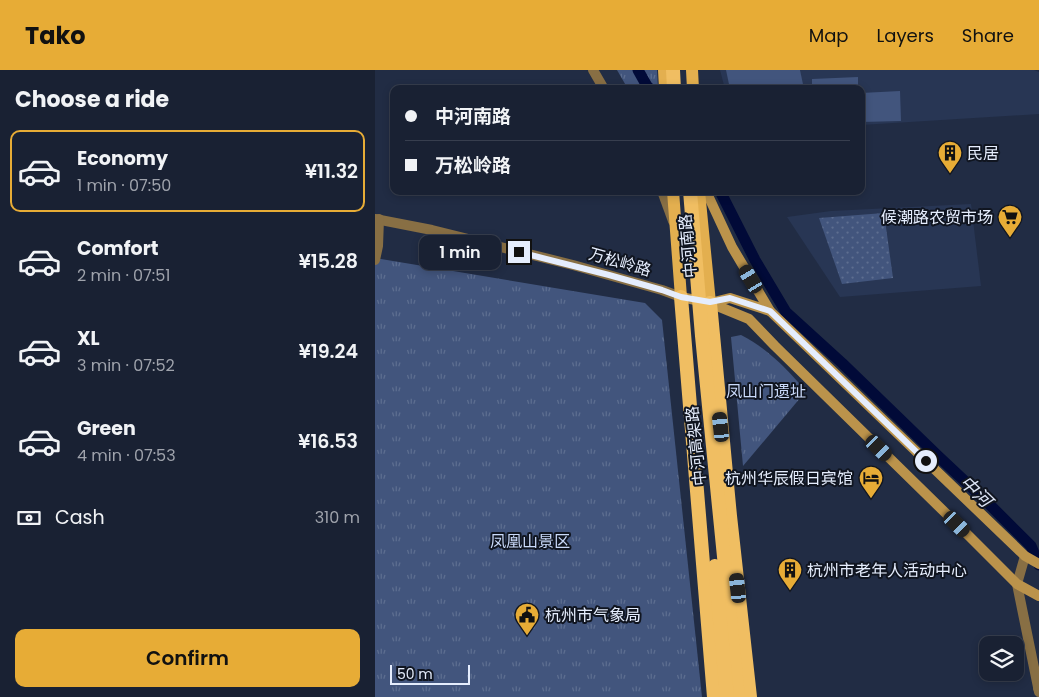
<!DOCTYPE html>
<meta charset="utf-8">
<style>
body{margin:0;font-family:Poppins,"Noto Sans SC",sans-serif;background:#22293b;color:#f1f3f6;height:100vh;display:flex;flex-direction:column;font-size:19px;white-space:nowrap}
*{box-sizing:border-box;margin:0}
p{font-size:16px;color:#9fa3ac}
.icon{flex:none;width:28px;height:28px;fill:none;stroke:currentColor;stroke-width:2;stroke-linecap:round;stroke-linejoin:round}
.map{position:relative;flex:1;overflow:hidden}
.sheet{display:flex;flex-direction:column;background:#192133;width:375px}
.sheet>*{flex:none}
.banner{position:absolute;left:15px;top:15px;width:475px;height:110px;border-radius:10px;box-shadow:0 2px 8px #0003,0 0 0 1px #373e4e;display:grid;align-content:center;height:110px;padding:0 15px;background:#192133}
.controls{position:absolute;left:604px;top:566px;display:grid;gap:10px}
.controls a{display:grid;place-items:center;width:45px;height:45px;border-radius:10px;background:#192133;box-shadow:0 2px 8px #0003,0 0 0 1px #373e4e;font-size:25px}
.scale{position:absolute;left:15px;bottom:12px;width:80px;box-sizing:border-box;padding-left:5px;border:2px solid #e5edfd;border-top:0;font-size:14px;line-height:18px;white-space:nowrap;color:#e5edfd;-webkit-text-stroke:4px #101520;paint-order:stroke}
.end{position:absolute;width:22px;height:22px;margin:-11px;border:6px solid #e5edfd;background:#111;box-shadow:0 0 0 2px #111}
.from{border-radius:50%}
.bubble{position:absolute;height:35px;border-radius:10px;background:#192133;box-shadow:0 2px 8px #0003,0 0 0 1px #373e4e;font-size:16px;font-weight:600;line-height:35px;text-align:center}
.car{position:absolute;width:15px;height:30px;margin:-15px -8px;border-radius:6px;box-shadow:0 0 4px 1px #0007;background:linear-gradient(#222 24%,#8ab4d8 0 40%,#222 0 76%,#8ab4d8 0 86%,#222 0)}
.banner b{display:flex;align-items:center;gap:18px;height:48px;font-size:19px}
.banner b+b{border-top:1px solid #373e4e}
.banner i{width:12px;height:12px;background:#f1f3f6}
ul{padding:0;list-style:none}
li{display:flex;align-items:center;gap:15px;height:82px;margin:0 10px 8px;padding:0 5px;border:2px solid transparent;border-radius:10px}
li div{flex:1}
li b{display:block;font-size:19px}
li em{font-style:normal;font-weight:600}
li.current{border-color:#e7ac36}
li>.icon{width:45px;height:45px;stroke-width:1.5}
h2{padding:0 15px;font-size:22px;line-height:60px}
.pay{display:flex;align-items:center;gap:12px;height:55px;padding:0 15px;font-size:19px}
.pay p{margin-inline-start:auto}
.cta{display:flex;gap:10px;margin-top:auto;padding:10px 15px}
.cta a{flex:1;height:58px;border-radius:10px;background:#e7ac36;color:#111;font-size:20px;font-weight:600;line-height:58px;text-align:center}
header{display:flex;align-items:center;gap:30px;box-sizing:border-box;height:70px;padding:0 25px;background:#e7ac36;color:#111}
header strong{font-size:24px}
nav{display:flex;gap:28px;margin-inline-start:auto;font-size:18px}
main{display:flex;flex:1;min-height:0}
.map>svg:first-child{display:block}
</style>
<header>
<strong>Tako</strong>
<nav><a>Map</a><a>Layers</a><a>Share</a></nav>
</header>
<main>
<section class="sheet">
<h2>Choose a ride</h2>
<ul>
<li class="current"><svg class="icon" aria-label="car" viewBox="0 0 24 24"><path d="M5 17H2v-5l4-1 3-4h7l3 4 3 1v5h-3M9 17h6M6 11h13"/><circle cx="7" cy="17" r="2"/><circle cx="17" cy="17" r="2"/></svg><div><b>Economy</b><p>1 min · 07:50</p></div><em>¥11.32</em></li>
<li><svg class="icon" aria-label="car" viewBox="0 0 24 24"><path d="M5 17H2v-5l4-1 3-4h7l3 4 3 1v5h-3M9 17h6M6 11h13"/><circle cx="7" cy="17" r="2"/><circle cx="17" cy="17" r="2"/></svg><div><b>Comfort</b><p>2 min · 07:51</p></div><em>¥15.28</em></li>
<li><svg class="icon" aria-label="car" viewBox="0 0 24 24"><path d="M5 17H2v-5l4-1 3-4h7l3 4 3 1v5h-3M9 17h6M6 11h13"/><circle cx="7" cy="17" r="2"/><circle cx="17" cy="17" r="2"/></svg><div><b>XL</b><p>3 min · 07:52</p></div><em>¥19.24</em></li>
<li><svg class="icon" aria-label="car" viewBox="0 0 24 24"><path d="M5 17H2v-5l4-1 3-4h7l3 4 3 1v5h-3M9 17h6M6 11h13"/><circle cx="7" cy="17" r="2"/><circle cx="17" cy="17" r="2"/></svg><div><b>Green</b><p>4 min · 07:53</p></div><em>¥16.53</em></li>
</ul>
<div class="pay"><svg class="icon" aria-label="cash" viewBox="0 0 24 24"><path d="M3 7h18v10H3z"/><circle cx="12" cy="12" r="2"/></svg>Cash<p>310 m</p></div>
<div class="cta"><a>Confirm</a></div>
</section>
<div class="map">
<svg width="664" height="627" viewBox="0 0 664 627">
<defs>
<pattern id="grass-dots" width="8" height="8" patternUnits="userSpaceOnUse" patternTransform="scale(1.25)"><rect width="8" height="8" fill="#42557d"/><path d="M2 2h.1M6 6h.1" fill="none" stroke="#5d6e90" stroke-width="1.8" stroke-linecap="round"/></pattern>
<pattern id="park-tufts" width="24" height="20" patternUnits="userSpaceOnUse" patternTransform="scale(1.25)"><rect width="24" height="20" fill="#42557d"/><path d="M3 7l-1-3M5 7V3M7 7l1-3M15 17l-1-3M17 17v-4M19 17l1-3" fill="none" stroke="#5d6e90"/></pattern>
</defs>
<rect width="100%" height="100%" fill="#212c44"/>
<!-- built -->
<g fill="#283654">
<polygon points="345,0 659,0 664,2 664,44 486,55 486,19 350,19"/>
<polygon points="596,134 606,216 465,227 412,147 456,141"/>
</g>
<!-- grass -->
<polygon fill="url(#grass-dots)" points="509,143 518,208 467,214 444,148"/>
<!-- park -->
<g fill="url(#park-tufts)">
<polygon points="242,0 282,0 283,19 253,19"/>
<polygon points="0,188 270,233 287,250 327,627 0,627"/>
<path d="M366 265C392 278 412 299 431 321L368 396 356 267Z"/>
</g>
<!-- pitch -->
<g fill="#42557d">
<polygon points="351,0 425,0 429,19 355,19"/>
<polygon points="483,7 483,19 437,19 437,9"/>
<polygon points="525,21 526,51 486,52 486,23"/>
</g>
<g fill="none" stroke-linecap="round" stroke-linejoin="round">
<!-- canal -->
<g stroke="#010a38" stroke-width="11">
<polyline points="263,0 272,16 275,19"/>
<polyline points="345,121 380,190 411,242 467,293 563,386 611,431 656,476 664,495"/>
</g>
<!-- minor -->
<g stroke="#886f44" stroke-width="10">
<polyline points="218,0 229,19"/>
<polyline points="287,121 298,151"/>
<polyline points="650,486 642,514 664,622"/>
</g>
<!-- tertiary -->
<g stroke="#886f44" stroke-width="10">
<polyline points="0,149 57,160 198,195 287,220 306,227"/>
<polyline points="0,190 3,176 4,149"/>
<polyline points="663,618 664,617"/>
</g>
<!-- secondary -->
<g stroke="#bb934b" stroke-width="10">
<polyline points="331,121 357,177 395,241 650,486 664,494"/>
<polyline points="306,227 335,233 355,228 395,241"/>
<polyline points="335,233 374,249 400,276 595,467 642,514 664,526"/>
</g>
<!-- primary -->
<g stroke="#e3af4f" stroke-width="12">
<polyline points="289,0 290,19"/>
<polyline points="317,0 318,19"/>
<polyline points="298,121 306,227"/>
<polyline points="324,121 335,233"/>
</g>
<!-- trunk -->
<g stroke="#f0be62" stroke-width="14">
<polyline points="298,0 299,19"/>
<polyline points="306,227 339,627"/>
<polyline points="335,233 355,446 375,627"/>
</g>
<!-- trunk-bridge -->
<g stroke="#f0be62" stroke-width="14">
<polyline points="315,121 327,266 363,627"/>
<polyline points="340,496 352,627"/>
</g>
</g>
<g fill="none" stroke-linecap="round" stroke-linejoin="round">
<!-- route -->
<polyline stroke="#e5edfd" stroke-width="6" points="144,182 234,205 287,220 306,227 335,232 355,228 395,241 551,391"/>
</g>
<!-- icons -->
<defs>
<symbol id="building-pin" viewBox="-11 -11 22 30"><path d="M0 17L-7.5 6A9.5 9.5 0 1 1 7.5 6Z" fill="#e7ac36" stroke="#101520"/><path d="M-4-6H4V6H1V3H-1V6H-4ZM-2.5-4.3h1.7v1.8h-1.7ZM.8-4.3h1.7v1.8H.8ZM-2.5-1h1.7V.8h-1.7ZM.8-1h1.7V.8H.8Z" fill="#111"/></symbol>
<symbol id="supermarket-pin" viewBox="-11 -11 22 30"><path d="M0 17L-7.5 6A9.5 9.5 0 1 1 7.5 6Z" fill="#e7ac36" stroke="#101520"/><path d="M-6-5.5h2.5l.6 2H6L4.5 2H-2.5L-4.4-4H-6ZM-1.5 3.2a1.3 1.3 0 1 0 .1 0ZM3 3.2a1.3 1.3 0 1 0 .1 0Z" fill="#111"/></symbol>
<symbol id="hotel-pin" viewBox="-11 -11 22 30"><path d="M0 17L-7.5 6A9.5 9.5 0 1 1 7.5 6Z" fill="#e7ac36" stroke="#101520"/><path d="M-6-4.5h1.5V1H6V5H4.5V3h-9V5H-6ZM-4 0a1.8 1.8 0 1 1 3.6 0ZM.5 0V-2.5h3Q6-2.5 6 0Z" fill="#111"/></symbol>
<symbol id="civic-pin" viewBox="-11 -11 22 30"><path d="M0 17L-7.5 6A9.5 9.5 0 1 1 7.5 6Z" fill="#e7ac36" stroke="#101520"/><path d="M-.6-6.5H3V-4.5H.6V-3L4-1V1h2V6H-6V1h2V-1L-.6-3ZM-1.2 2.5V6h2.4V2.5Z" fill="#111"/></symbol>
</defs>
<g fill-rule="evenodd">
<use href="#building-pin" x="561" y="69" width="28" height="38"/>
<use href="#supermarket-pin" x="621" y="133" width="28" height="38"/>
<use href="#hotel-pin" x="482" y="394" width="28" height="38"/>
<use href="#building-pin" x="401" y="486" width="28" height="38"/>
<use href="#civic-pin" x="138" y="531" width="28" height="38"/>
</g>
<g text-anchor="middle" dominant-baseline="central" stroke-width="4" stroke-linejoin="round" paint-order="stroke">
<!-- poi labels -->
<g font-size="16" fill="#e5edfd" stroke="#101520" text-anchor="start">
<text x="592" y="83">民居</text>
<text x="618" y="147" text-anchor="end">候潮路农贸市场</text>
<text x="478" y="408" text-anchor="end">杭州华辰假日宾馆</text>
<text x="432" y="500">杭州市老年人活动中心</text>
<text x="170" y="545">杭州市气象局</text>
</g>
<!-- street labels -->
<g font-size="16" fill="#e5edfd" stroke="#101520">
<text transform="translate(313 176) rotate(-95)">中河南路</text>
<text transform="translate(245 192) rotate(16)">万松岭路</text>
<text transform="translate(321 376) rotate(-96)">中河高架路</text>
</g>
<!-- park labels -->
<g font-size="16" fill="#cadafa" stroke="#101520">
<text x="391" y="321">凤山门遗址</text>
<text x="155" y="471">凤凰山景区</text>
</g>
<!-- water labels -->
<g font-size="18" font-style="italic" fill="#dce4f5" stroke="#101520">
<text transform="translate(601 421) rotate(44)">中河</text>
</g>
</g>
</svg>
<div class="controls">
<a><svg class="icon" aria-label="layers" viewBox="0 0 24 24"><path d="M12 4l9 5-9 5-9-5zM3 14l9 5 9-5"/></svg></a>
</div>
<div class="scale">50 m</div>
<i class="end from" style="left:551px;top:391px"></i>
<i class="end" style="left:144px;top:182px"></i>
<div class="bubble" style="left:44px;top:165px;width:82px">1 min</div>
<i class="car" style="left:376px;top:209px;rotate:329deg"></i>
<i class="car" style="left:346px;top:357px;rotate:354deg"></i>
<i class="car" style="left:504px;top:378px;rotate:134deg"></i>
<i class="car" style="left:582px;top:454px;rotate:134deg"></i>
<i class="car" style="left:363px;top:518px;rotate:354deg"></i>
<div class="banner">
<b><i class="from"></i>中河南路</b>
<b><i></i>万松岭路</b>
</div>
</div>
</main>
